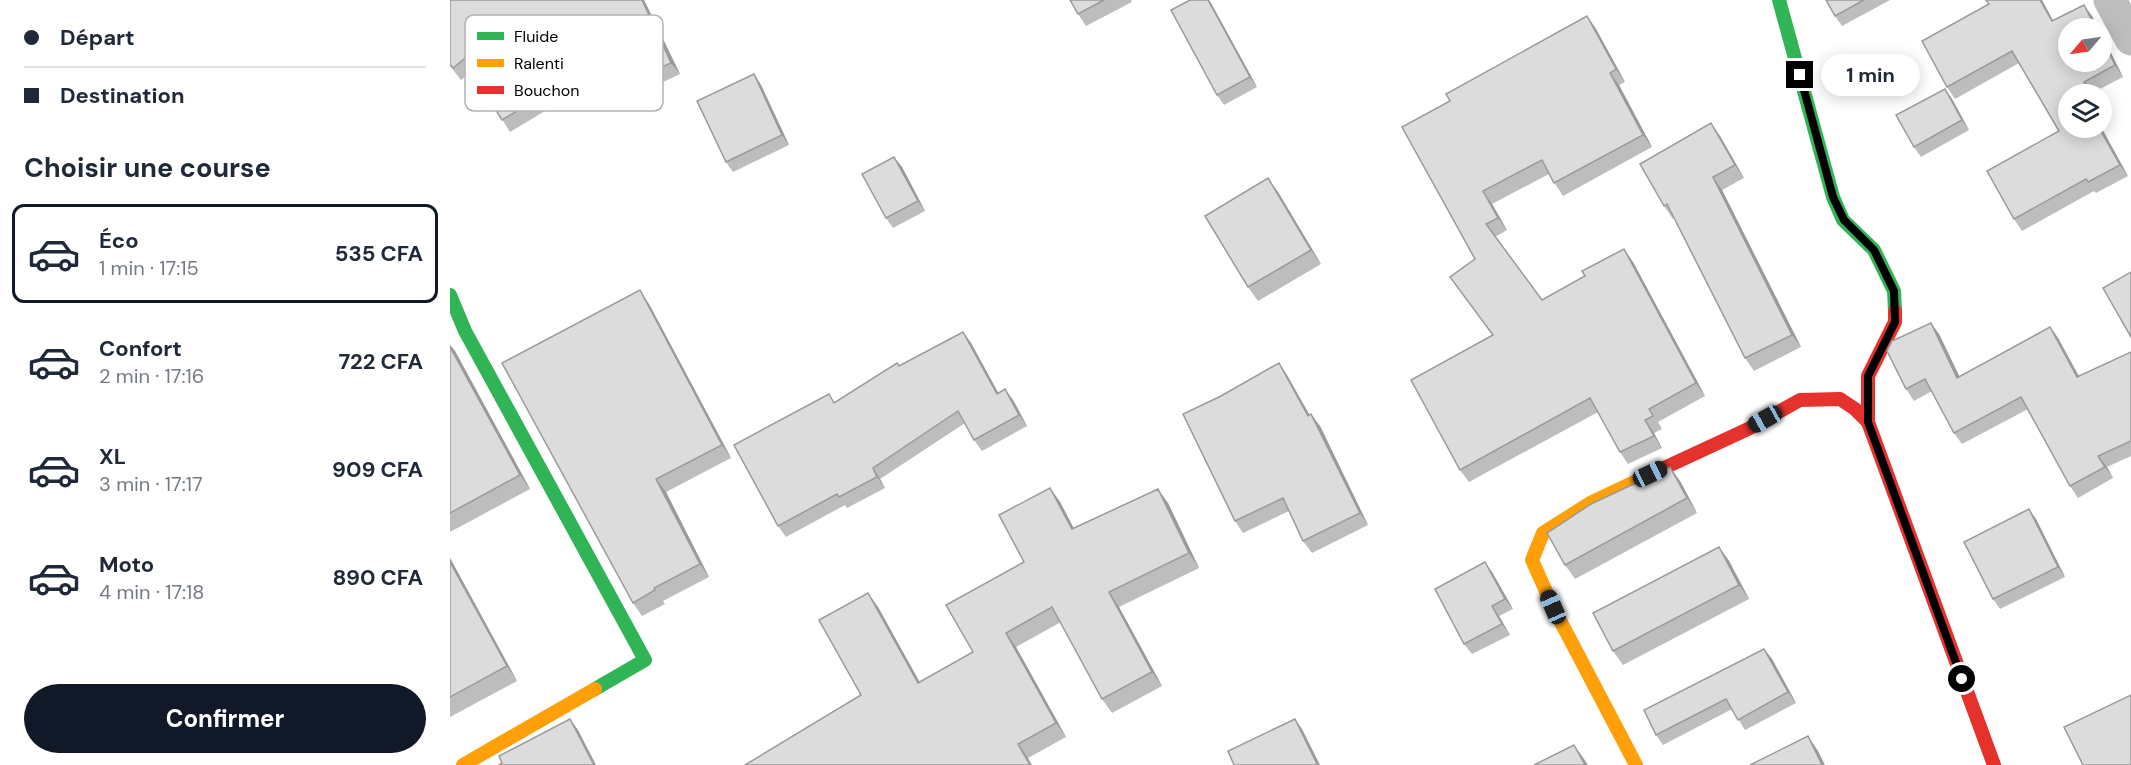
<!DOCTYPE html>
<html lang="fr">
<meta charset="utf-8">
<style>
body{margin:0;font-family:"DM Sans",sans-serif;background:#f2f2f3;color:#1f2937;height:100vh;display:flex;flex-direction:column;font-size:22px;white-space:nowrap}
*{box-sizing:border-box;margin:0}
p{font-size:20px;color:#747a83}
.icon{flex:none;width:33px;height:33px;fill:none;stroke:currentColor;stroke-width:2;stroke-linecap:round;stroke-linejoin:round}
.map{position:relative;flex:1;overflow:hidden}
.details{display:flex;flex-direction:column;background:#fff;width:450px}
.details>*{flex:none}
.guide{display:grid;align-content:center;height:132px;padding:0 24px;background:#fff}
.needle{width:39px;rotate:241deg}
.buttons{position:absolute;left:1608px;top:18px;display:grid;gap:12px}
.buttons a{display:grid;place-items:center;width:54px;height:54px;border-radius:50%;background:#fff;box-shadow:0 3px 15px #0003;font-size:30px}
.end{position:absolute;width:27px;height:27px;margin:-14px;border:8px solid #000;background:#fff;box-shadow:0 0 0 3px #fff}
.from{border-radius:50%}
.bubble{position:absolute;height:42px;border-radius:21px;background:#fff;box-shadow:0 3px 15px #0003;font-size:20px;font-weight:700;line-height:42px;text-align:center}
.car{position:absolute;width:18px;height:36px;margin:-18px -9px;border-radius:8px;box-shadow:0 0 4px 2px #0007;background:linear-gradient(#222 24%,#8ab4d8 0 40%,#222 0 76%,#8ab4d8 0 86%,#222 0)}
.guide b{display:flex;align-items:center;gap:21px;height:57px;font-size:22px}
.guide b+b{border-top:2px solid #e0e1e3}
.guide i{width:15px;height:15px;background:#1f2937}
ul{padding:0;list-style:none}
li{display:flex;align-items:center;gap:18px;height:99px;margin:0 12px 9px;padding:0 12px;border:3px solid transparent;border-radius:12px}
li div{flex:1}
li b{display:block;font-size:22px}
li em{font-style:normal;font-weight:700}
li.selected{border-color:#111827}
li>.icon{width:54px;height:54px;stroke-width:1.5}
h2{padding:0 24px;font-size:27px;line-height:72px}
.button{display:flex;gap:12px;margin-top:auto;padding:12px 24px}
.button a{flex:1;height:69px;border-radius:36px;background:#111827;color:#fff;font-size:24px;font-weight:700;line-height:69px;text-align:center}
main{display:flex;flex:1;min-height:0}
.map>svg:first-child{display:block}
</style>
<main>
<section class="details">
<div class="guide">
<b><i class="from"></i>Départ</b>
<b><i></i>Destination</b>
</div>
<h2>Choisir une course</h2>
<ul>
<li class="selected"><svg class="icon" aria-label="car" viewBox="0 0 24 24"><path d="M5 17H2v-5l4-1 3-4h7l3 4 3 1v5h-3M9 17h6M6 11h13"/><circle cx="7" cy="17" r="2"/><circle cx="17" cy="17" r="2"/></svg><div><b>Éco</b><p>1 min · 17:15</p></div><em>535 CFA</em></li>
<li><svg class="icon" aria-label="car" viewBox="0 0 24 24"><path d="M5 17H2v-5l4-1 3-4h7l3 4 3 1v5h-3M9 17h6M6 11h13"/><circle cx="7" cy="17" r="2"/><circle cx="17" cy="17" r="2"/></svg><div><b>Confort</b><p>2 min · 17:16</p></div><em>722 CFA</em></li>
<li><svg class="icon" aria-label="car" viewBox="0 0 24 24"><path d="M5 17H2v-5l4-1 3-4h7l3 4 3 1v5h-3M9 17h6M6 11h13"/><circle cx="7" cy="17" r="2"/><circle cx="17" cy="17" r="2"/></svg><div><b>XL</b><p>3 min · 17:17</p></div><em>909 CFA</em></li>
<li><svg class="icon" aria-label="car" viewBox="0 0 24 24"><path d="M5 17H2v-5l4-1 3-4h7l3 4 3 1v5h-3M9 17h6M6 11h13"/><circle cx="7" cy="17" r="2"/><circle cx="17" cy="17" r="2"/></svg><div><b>Moto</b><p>4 min · 17:18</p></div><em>890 CFA</em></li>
</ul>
<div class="button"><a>Confirmer</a></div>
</section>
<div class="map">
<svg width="1681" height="765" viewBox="0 0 1681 765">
<rect width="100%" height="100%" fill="#fff"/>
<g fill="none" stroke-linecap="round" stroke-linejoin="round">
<!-- street -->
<polyline stroke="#bdbdbd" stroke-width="33" points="1660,0 1681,39"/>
<!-- fast -->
<g stroke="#30b455" stroke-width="14">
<polyline points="1329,0 1383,197 1393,220 1424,250 1444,291 1445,311"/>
<polyline points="0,295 15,331 195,660 145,689"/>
</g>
<!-- slow -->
<g stroke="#ff9f0a" stroke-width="14">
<polyline points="13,765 145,689"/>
<polyline points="1186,765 1103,607 1082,560 1093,533 1142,502 1214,468"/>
</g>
<!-- jam -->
<g stroke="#e5322d" stroke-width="14">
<polyline points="1445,311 1445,322 1418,376 1418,422 1544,765"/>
<polyline points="1214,468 1298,429 1350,400 1390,399 1405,409 1418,422"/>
</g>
</g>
<!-- wall -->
<g fill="#bdbdbd">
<polygon points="0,0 194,0 230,74 181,97 173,85 165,69 60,132 22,71 11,80 0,66"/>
<polygon points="620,0 681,0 682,2 636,26 628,14"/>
<polygon points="740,0 759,0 807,87 774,105 767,95"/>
<polygon points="1376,0 1440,0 1392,26 1385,16"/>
<polygon points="1137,16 1146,29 1175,82 1169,85 1202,147 1113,196 1099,174 1042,204 1057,230 1045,237 1092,300 1183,262 1255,396 1208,422 1212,429 1204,433 1212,448 1178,464 1170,452 1148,412 1019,482 1010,470 1043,335 1025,259 1000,101"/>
<polygon points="1642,16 1652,62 1652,35 1673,77 1642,93 1642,94 1618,94 1618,128 1652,128 1652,110 1659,124 1652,128 1678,176 1646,193 1644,191 1572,231 1564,219 1609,131 1569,63 1505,99 1497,87 1603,20"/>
<polygon points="304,74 311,85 339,145 283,172 276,162"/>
<polygon points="1495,89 1502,99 1519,130 1471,157 1464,147"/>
<polygon points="1270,136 1294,178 1272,190 1351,347 1304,371 1295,358 1224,218 1223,219 1214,206"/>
<polygon points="452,167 475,211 443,228 436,218"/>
<polygon points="828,192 871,264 808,301 798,287"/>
<polygon points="199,304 281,458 216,492 259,577 213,601 215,604 192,616 183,603"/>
<polygon points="1600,327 1608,338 1629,376 1681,352 1681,456 1657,467 1663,478 1628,498 1620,486 1578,409 1512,444 1504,433 1482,391 1464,401 1456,389 1489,334 1509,377"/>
<polygon points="513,332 521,343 548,393 563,400 577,426 532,451 524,440 515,423 430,479 435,488 397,508 395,505 336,537 328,526 449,366"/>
<polygon points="0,345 5,351 80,489 0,532"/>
<polygon points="829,363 837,375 859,416 870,426 918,525 862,553 853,541 839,511 793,533 785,521 771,396"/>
<polygon points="1230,481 1247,513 1125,579 1115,565"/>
<polygon points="600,488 610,502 624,529 718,503 749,568 669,607 712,686 662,713 652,699 611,622 566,647 616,737 578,758 411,695 428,607 469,682 523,652 574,562"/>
<polygon points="1586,519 1615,577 1550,609 1543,599"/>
<polygon points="1269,547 1279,561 1299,599 1173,665 1163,651"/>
<polygon points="0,558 67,681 0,717"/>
<polygon points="1042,572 1063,609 1049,616 1060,635 1022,654 1014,644"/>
<polygon points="1314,649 1322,659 1346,703 1295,730 1282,709 1213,745 1206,735"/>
</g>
<!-- shaded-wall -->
<g fill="#9a9a9a">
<polygon points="192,0 194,0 230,74 221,63"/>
<polygon points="758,0 759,0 761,3 807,87 800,77"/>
<polygon points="1590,0 1592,0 1610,33 1602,21"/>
<polygon points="1634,5 1642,16 1648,28 1646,28"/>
<polygon points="1137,16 1146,29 1175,82 1166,69"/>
<polygon points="1652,35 1673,77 1665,65 1652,39"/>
<polygon points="1160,73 1169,85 1202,147 1193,135"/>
<polygon points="304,74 311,85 339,145 332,135"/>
<polygon points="1495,89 1502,99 1519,130 1512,120"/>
<polygon points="1261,123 1270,136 1294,178 1285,165"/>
<polygon points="1649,128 1651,128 1678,176 1670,165"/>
<polygon points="444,157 452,167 475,211 468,201"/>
<polygon points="1263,177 1272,190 1351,347 1342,335"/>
<polygon points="818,178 828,192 871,264 861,250"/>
<polygon points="1033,191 1042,204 1057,230 1048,218"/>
<polygon points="1174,249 1183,262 1255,396 1246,383"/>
<polygon points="190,290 199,304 281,458 272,445"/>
<polygon points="1481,323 1489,334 1516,390 1507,378"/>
<polygon points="1600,327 1608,338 1635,388 1627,377"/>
<polygon points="513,332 521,343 555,405 547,394"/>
<polygon points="0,345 5,351 80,489 70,475 0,347"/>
<polygon points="829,363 837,375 867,428 858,416"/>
<polygon points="555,389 563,400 577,426 569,415"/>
<polygon points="861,414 870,426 918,525 910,513"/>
<polygon points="1195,420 1204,433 1212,448 1204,436"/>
<polygon points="1648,456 1657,467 1663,478 1655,467"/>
<polygon points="1220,467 1230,481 1247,513 1237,498"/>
<polygon points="423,468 430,479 435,488 427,477"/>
<polygon points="206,479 216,492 259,577 250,564"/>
<polygon points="600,488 610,502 632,544 622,529"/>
<polygon points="708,489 718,503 749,568 739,553"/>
<polygon points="1579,509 1586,519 1615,577 1608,567"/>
<polygon points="1269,547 1279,561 1299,599 1289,585"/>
<polygon points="0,558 67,681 57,666 0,562"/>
<polygon points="1035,562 1042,572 1063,609 1055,599"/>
<polygon points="659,592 669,607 712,686 702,672"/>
<polygon points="418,593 428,607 478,697 468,683"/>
<polygon points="1042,606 1049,616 1060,635 1052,624"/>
<polygon points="556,633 566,647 616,737 606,723"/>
<polygon points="1314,649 1322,659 1346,703 1338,692"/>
<polygon points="120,719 128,730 146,765 144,765"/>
<polygon points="845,719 852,729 870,765 868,765 867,764"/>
<polygon points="1358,736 1368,751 1375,765 1372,765"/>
<polygon points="568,744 578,758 582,765 580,765"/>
<polygon points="1124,745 1134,759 1138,765 1135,765"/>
</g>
<!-- building -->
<g fill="#dcdcdc" stroke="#9a9a9a" stroke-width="1.5">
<polygon points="0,0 192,0 221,63 173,85 159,56 52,120 14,59 3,68 0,64"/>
<polygon points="620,0 654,0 628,14"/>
<polygon points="740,0 758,0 800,77 767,95 721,10"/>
<polygon points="1376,0 1414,0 1385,16"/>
<polygon points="1536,0 1590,0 1602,21 1634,5 1646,28 1618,28 1618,62 1652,62 1652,39 1665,65 1634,82 1641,94 1618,94 1618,128 1649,128 1670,165 1638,182 1636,179 1564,219 1537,171 1609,131 1562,51 1497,87 1472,41 1539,4"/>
<polygon points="1137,16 1166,69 1160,73 1193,135 1104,183 1092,160 1033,191 1048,218 1036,224 1092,300 1135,276 1132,271 1174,249 1246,383 1199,409 1203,416 1195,420 1204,436 1170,452 1140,398 1010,470 961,380 1043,335 1000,277 1025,259 952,127 1000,101 996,94"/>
<polygon points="304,74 332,135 276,162 247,101"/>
<polygon points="1495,89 1512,120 1464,147 1446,115"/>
<polygon points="1261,123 1285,165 1263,177 1342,335 1295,358 1217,204 1214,206 1190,164"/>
<polygon points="444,157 468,201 436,218 412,174"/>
<polygon points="818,178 861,250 798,287 755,216"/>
<polygon points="1681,272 1681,337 1653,288"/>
<polygon points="190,290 272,445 206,479 250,564 204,588 205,590 183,603 52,363"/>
<polygon points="1481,323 1507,378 1600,327 1627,377 1681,352 1681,441 1648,456 1655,467 1620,486 1571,397 1504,433 1475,379 1456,389 1437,351 1442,341"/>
<polygon points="513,332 547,394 555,389 569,415 524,440 508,411 423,468 427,477 389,497 387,494 328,526 284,445 379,394 384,403 447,363 449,366"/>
<polygon points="0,347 70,475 0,513"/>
<polygon points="829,363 858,416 861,414 910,513 853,541 833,498 785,521 733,414 771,396"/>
<polygon points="1220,467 1237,498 1115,565 1097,533 1141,504"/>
<polygon points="600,488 622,529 708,489 739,553 659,592 702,672 652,699 602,607 556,633 606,723 568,744 580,765 295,765 411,695 369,620 418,593 468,683 523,652 496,605 574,562 549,515"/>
<polygon points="1579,509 1608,567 1543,599 1514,542"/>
<polygon points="1269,547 1289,585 1163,651 1143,613"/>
<polygon points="0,562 57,666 0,697"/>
<polygon points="1035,562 1055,599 1042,606 1052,624 1014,644 985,589"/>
<polygon points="1314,649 1338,692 1288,720 1276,699 1206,735 1194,710"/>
<polygon points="1681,695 1681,765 1633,765 1614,727"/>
<polygon points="120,719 144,765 49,765 52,763 49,756"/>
<polygon points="845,719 867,764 864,765 784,765 778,751"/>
<polygon points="1358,736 1372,765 1300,765"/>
<polygon points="1124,745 1135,765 1084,765"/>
</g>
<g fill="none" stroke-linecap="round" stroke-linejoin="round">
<!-- route -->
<polyline stroke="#000" stroke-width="8" points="1350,75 1383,197 1394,220 1424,250 1444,291 1445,322 1418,376 1418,422 1512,679"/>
</g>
<!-- legend -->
<rect x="15" y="15" width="198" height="96" rx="9" fill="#fff" stroke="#b2b2b2" stroke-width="1.5"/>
<rect x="27" y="32" width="27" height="8" fill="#30b455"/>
<rect x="27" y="59" width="27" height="8" fill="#ff9f0a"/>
<rect x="27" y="86" width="27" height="8" fill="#e5322d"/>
<g font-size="16" fill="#000">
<text x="64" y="42">Fluide</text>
<text x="64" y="69">Ralenti</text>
<text x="64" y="96">Bouchon</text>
</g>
</svg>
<div class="buttons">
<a><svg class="needle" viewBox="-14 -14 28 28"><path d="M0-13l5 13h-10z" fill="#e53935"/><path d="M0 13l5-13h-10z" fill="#747a83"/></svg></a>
<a><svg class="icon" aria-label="layers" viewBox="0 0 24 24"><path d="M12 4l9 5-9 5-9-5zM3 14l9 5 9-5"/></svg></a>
</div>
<i class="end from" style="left:1512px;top:679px"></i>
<i class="end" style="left:1350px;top:75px"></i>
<div class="bubble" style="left:1371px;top:54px;width:99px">1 min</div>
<i class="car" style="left:1315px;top:419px;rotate:241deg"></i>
<i class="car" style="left:1200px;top:474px;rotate:65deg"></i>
<i class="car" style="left:1103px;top:607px;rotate:336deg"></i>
</div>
</main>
